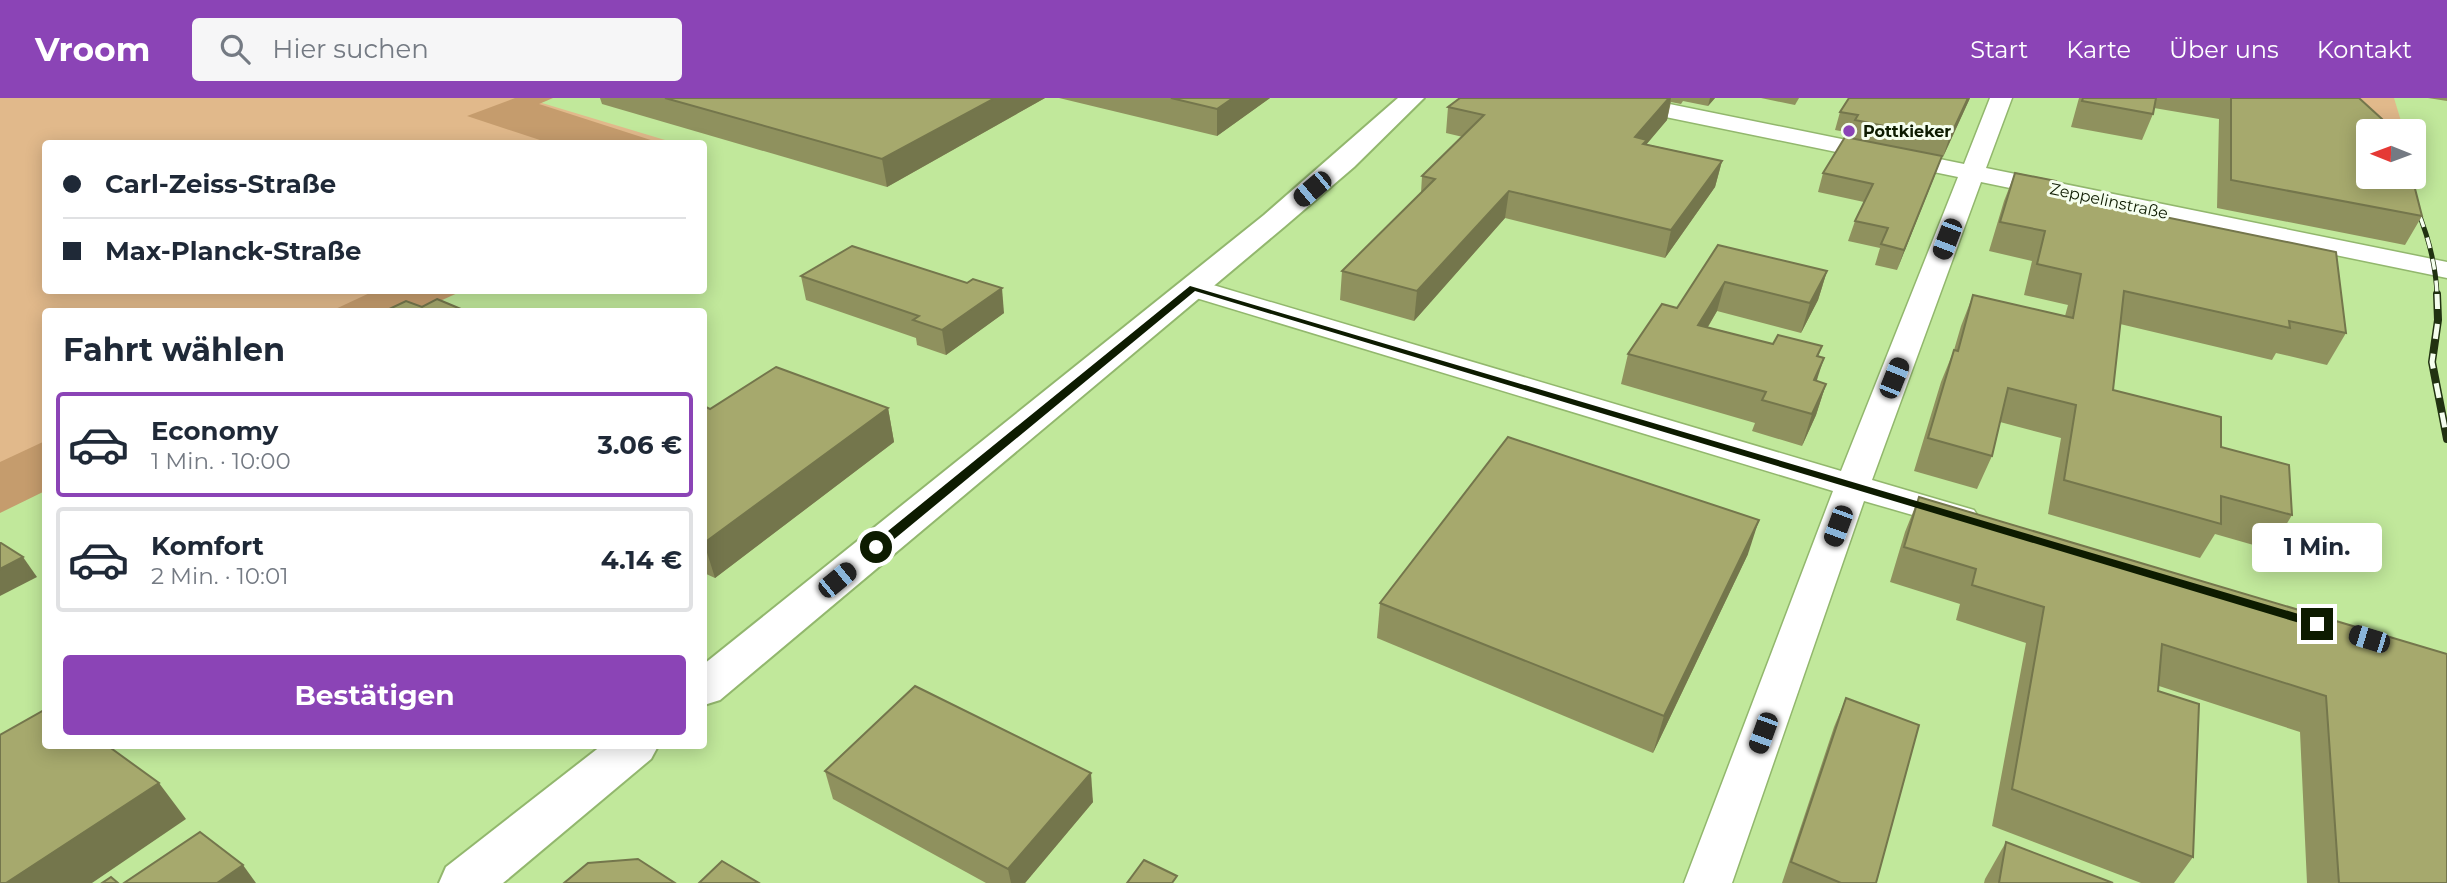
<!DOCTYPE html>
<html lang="de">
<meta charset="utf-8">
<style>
body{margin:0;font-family:Montserrat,sans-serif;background:#f6f6f7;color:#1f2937;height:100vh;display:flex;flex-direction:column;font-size:26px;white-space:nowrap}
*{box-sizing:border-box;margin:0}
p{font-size:23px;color:#747a83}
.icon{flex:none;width:38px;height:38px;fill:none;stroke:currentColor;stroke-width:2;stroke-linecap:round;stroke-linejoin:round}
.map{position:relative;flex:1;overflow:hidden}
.sheet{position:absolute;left:42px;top:210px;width:665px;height:441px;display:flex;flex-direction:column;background:#fff;border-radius:7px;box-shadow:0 4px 18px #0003}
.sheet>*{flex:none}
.guide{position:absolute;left:42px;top:42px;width:665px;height:154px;border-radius:7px;box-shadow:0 4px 18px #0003;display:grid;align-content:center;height:154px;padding:0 21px;background:#fff}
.needle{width:46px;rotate:271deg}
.tools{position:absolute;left:2356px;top:21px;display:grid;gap:14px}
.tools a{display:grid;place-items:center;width:70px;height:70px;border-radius:7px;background:#fff;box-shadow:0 4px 18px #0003;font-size:35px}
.end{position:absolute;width:32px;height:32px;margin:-16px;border:9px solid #0d1b00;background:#fff;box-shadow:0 0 0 4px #fff}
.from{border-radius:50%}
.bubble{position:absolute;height:49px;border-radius:7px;background:#fff;box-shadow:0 4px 18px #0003;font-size:23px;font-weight:700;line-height:49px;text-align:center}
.car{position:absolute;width:21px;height:42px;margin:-21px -10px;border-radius:9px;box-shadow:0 0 5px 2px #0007;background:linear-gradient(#222 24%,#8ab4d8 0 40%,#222 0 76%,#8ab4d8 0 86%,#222 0)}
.guide b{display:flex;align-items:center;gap:24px;height:66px;font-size:26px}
.guide b+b{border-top:2px solid #e0e1e3}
.guide i{width:18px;height:18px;background:#1f2937}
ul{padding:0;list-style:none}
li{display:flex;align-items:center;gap:21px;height:105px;margin:0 14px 10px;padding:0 7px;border:4px solid #e0e1e3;border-radius:7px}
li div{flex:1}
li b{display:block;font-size:26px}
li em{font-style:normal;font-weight:700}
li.current{border-color:#8b44b6}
li>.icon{width:63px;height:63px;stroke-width:1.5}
h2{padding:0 21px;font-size:32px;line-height:84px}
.action{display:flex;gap:14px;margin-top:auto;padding:14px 21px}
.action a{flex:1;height:80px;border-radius:7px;background:#8b44b6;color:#fff;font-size:28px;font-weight:700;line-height:80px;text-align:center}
header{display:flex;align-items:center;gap:42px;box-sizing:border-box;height:98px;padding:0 35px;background:#8b44b6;color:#fff}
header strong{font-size:33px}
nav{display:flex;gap:38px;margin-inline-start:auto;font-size:24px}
.search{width:490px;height:63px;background:#f6f6f7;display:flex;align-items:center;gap:18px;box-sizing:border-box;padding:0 24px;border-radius:7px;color:#747a83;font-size:26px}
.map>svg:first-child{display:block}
</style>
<header>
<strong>Vroom</strong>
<div class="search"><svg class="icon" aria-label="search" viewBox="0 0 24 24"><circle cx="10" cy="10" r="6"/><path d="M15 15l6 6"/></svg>Hier suchen</div>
<nav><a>Start</a><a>Karte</a><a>Über uns</a><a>Kontakt</a></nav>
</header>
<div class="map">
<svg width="2447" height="785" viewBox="0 0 2447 785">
<rect width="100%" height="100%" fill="#c1e89b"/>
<!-- green -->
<g fill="#e1b98b">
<polygon points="0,0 534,0 542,5 675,45 46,46 46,192 427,193 382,213 46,214 45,372 0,393"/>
<polygon points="2317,0 2394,0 2404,33 2368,33"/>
</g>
<!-- forest -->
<g fill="#c59c6d">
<polygon points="515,0 553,0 539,6 660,45 549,45 467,18"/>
<polygon points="374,193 462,193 418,213 329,214"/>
<polygon points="45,343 45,393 0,415 0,364"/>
</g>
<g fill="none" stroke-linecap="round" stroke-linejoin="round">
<defs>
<polygon id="street" points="1596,0 1640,0 1964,66 1990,0 2012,0 1986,70 2447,164 2447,180 1981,84 1872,382 1974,412 1979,420 1974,428 1961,431 1864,403 1732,785 1684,785 1833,393 1183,196 1179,190 1183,184 1193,182 1203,184 1841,373 1958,79 1607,7"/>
<g id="secondary">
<polygon points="1398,0 1424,0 1354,69 1284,129 720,602 704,607 704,566 1264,117"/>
<polygon points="601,648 658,648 651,661 503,785 439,785 446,769"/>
</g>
</defs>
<!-- street casing -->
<use href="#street" stroke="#92b76d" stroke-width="3"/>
<!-- secondary casing -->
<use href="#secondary" stroke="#92b76d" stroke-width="4"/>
<!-- street -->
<use href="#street" fill="#fff" fill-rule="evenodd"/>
<!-- secondary -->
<use href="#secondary" fill="#fff" fill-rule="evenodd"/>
<defs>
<path id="rail-far1" d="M2401 79C2421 113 2436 158 2437 198"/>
<polyline id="rail" points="2437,196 2438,222 2432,264 2447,341"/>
</defs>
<!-- rail-far1 casing -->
<use href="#rail-far1" stroke="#213211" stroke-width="5"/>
<!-- rail casing -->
<use href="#rail" stroke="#213211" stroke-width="8"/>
<!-- rail-far1 -->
<use href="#rail-far1" stroke="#f5feee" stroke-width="3.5" stroke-dasharray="11" stroke-linecap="butt"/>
<!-- rail -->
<use href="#rail" stroke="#f5feee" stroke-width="5" stroke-dasharray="15" stroke-linecap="butt"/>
</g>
<!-- wall -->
<g fill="#8f915e">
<polygon points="600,0 1045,0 887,89 602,6"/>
<polygon points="1059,0 1270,0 1217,38"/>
<polygon points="1460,0 1715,0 1708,8 1683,3 1681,6 1671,4 1667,22 1646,46 1722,63 1715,89 1665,160 1505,120 1414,223 1340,202 1342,173 1421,95 1422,78 1463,39 1446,35 1448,9"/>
<polygon points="1761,0 1799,0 1795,7"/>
<polygon points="1970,0 1943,59 1941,59 1897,172 1875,167 1880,150 1848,143 1855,123 1864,104 1818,94 1823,75 1850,40 1851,35 1835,32 1840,14"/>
<polygon points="2079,0 2359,0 2422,118 2405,147 2217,110 2219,21 2154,10 2153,16 2142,42 2071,29"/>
<polygon points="2428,0 2447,0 2447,3"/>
<polygon points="2015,75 2053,96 2346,235 2327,267 2276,255 2272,262 2120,226 2113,292 2221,349 2292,417 2271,452 2215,436 2200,460 2048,416 2061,340 2000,324 1992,358 1977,391 1914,373 1941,284 1954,252 1961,228 1973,197 2065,218 2068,207 2024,197 2032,163 1989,153 2004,103"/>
<polygon points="1718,147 1827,173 1818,202 1801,235 1717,213 1708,229 1773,246 1822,248 1818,259 1817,283 1826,286 1816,317 1802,348 1752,333 1755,325 1621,286 1628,256 1677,210"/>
<polygon points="801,178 1004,215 946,257 917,247 916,240 806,202"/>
<polygon points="704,308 710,311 888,310 894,344 715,480 704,475"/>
<polygon points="1919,399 2447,556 2447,785 2307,785 2300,634 2159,588 2158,593 2193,759 2174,785 2141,785 1992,728 2026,545 1956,522 1960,506 1890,484 1905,434"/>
<polygon points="1748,456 1653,655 1377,540 1380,505"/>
<polygon points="1846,600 1876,785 1782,785 1834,629"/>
<polygon points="825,673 1093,704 1025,785 986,785 833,701"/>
<polygon points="2006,744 2113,785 1984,785 1985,781"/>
</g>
<!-- shaded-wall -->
<g fill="#74764c">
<polygon points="995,0 1045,0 887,89 882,61"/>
<polygon points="1233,0 1270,0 1217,38 1217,11"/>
<polygon points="1669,0 1671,0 1667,22 1646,47 1642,68 1635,39"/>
<polygon points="1710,0 1715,0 1708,8"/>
<polygon points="1968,0 1970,0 1943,59 1949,41"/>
<polygon points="1942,58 1935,77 1897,172 1904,152"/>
<polygon points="1722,63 1715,89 1665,160 1671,132"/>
<polygon points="1509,93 1505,120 1414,223 1417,193"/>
<polygon points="1827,173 1818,202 1801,235 1810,205"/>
<polygon points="1725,184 1717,213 1691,257 1698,227"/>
<polygon points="1002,190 1004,215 946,257 942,232"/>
<polygon points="1824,260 1814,291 1814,282"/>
<polygon points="1826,286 1816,317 1802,348 1812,316"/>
<polygon points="888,310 894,344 715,480 704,445"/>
<polygon points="1759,422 1748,456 1653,655 1664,618"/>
<polygon points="23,459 37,479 0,498 0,471"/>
<polygon points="1091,675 1093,704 1025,785 1011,785 1008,771"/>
<polygon points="159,685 186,721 92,785 6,785"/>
<polygon points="243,767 256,785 217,785"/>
</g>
<!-- building -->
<g fill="#a6a96d" stroke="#74764c" stroke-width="2">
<polygon points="665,0 995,0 882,61"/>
<polygon points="1171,0 1233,0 1217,11"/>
<polygon points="1460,0 1669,0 1635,39 1647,42 1643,46 1722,63 1671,132 1509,93 1417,193 1342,173 1435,81 1422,78 1484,17 1448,9"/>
<polygon points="1849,0 1968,0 1949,41 1855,22 1858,17 1840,14"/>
<polygon points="2083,0 2156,0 2153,16 2082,3"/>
<polygon points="2231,0 2359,0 2382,21 2392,33 2368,33 2368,79 2412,79 2422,118 2231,82"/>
<polygon points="1845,39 1942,58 1904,152 1881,146 1888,130 1855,123 1873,86 1823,75"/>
<polygon points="2015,75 2056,83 2053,96 2336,154 2346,235 2289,223 2290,230 2124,193 2113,292 2221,319 2221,349 2289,367 2292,417 2221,398 2221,426 2064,382 2076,307 2008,290 1992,358 1928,340 1954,252 1958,253 1973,197 2073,220 2081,176 2037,166 2045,133 2000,124"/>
<polygon points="1718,147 1827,173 1810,205 1725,184 1698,227 1773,246 1778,237 1822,248 1817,258 1824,260 1814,282 1826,286 1812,316 1762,302 1766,294 1628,256 1662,206 1677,210"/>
<polygon points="852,148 967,185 973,181 1002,190 942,232 913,222 919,218 801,178"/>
<polygon points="437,201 468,214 383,214 406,203 422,209"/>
<polygon points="776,269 888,310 704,445 704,308 710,311"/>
<polygon points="1508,339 1759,422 1664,618 1380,505"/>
<polygon points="1919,399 2447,556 2447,785 2339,785 2326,598 2162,546 2158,593 2199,606 2193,759 2012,691 2044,509 1972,487 1976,471 1904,449"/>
<polygon points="0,445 1,445 23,459 0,471"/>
<polygon points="915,588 1091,675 1008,771 825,673"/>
<polygon points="1846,600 1919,627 1876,785 1841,785 1791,764"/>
<polygon points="46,611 46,648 108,648 159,685 6,785 0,785 0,637"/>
<polygon points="200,734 243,767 217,785 124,785"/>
<polygon points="2006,744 2113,785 1999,785"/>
<polygon points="638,761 675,785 564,785 588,765"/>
<polygon points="1144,762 1177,778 1172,785 1127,785"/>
<polygon points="722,763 759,785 699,785"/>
<polygon points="111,779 118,785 102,785"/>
</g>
<!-- route -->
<polygon fill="#0d1b00" points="1190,188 2322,523 2324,526 2317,530 2313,529 1195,193 881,452 872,452 872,446"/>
<!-- markers -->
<circle fill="#8b44b6" stroke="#f5feee" stroke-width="2.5" cx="1849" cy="33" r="7"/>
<g text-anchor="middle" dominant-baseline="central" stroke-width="6" stroke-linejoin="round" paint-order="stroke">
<!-- far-poi labels -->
<g font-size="16" font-weight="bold" fill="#0d1b00" stroke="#f5feee" text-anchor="start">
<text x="1863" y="33">Pottkieker</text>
</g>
<!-- far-street labels -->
<g font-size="16" fill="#0d1b00" stroke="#f5feee">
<text transform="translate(2109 103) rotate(12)">Zeppelinstraße</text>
</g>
</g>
</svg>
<div class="tools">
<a><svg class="needle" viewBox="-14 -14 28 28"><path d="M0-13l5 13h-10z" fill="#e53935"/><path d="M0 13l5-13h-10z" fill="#747a83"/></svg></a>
</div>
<i class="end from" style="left:876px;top:449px"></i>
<i class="end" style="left:2317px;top:526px"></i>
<div class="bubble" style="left:2252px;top:425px;width:130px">1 Min.</div>
<i class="car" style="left:1312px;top:91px;rotate:230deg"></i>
<i class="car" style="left:1947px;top:141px;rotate:201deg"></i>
<i class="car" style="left:1894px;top:280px;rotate:22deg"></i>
<i class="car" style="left:1838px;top:428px;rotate:200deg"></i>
<i class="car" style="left:837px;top:482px;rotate:51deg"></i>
<i class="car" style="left:2369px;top:541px;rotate:287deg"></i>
<i class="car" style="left:1763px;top:635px;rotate:200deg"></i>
<div class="guide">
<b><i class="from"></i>Carl-Zeiss-Straße</b>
<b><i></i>Max-Planck-Straße</b>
</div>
<section class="sheet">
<h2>Fahrt wählen</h2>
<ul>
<li class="current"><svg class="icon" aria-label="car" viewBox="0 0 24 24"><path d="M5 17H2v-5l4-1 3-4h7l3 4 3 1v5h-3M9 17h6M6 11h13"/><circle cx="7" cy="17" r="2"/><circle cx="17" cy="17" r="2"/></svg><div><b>Economy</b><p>1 Min. · 10:00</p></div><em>3.06 €</em></li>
<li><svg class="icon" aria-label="car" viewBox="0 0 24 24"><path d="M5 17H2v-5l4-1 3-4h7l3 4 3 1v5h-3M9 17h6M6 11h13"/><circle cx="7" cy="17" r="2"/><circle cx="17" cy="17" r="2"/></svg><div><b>Komfort</b><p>2 Min. · 10:01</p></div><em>4.14 €</em></li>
</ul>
<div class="action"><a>Bestätigen</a></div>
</section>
</div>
